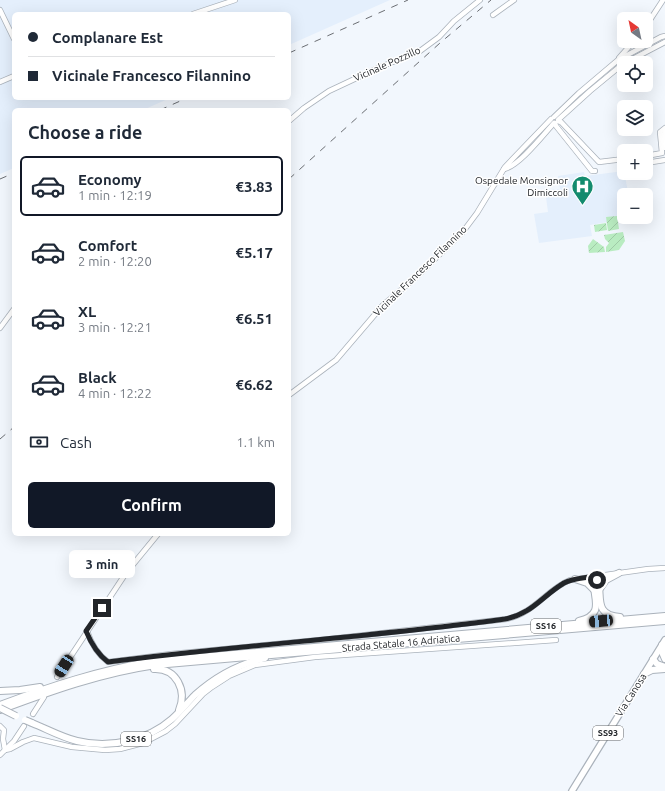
<!DOCTYPE html>
<meta charset="utf-8">
<style>
body{margin:0;font-family:Ubuntu,sans-serif;background:#f2f2f3;color:#1f2937;height:100vh;display:flex;flex-direction:column;font-size:15px;white-space:nowrap}
*{box-sizing:border-box;margin:0}
p{font-size:13px;color:#747a83}
.icon{flex:none;width:22px;height:22px;fill:none;stroke:currentColor;stroke-width:2;stroke-linecap:round;stroke-linejoin:round}
.map{position:relative;flex:1;overflow:hidden}
.drawer{position:absolute;left:12px;top:108px;width:279px;height:428px;display:flex;flex-direction:column;background:#fff;border-radius:6px;box-shadow:0 4px 16px #0002}
.drawer>*{flex:none}
.hud{position:absolute;left:12px;top:12px;width:279px;height:88px;border-radius:6px;box-shadow:0 4px 16px #0002;display:grid;align-content:center;height:88px;padding:0 16px;background:#fff}
.needle{width:26px;rotate:327deg}
.controls{position:absolute;left:617px;top:12px;display:grid;gap:8px}
.controls a{display:grid;place-items:center;width:36px;height:36px;border-radius:6px;background:#fff;box-shadow:0 4px 16px #0002;font-size:20px}
.end{position:absolute;width:18px;height:18px;margin:-9px;border:5px solid #222529;background:#fff;box-shadow:0 0 0 2px #fff}
.from{border-radius:50%}
.bubble{position:absolute;height:28px;border-radius:6px;background:#fff;box-shadow:0 4px 16px #0002;font-size:13px;font-weight:600;line-height:28px;text-align:center}
.car{position:absolute;width:12px;height:24px;margin:-12px -6px;border-radius:5px;box-shadow:0 0 3px 1px #0007;background:linear-gradient(#222 24%,#8ab4d8 0 40%,#222 0 76%,#8ab4d8 0 86%,#222 0)}
.hud b{display:flex;align-items:center;gap:14px;height:38px;font-size:15px}
.hud b+b{border-top:1px solid #e0e1e3}
.hud i{width:10px;height:10px;background:#1f2937}
ul{padding:0;list-style:none}
li{display:flex;align-items:center;gap:12px;height:60px;margin:0 8px 6px;padding:0 8px;border:2px solid transparent;border-radius:6px}
li div{flex:1}
li b{display:block;font-size:15px}
li em{font-style:normal;font-weight:600}
li.active{border-color:#111827}
li>.icon{width:36px;height:36px;stroke-width:1.5}
h2{padding:0 16px;font-size:18px;line-height:48px}
.pay{display:flex;align-items:center;gap:10px;height:44px;padding:0 16px;font-size:15px}
.pay p{margin-inline-start:auto}
.action{display:flex;gap:8px;margin-top:auto;padding:8px 16px}
.action a{flex:1;height:46px;border-radius:6px;background:#111827;color:#fff;font-size:16px;font-weight:600;line-height:46px;text-align:center}
.map>svg:first-child{display:block}
</style>
<div class="map">
<svg width="665" height="791" viewBox="0 0 665 791">
<defs>
<pattern id="garden-furrows" width="10" height="10" patternUnits="userSpaceOnUse"><rect width="10" height="10" fill="#b9ecc1"/><path d="M-1 1l2-2M0 10L10 0M9 11l2-2" fill="none" stroke="#9fcaa6"/></pattern>
</defs>
<rect width="100%" height="100%" fill="#f2f7fd"/>
<!-- built -->
<g fill="#e4effc">
<polygon points="0,0 390,0 289,45 289,14 14,14 14,98 170,98 143,110 14,110 14,168 0,174"/>
<polygon points="624,171 628,192 623,193 624,201 617,201 620,220 590,225 592,236 539,243 534,214 548,212 545,190 560,189 558,176 584,172 585,176"/>
</g>
<!-- garden -->
<g fill="url(#garden-furrows)">
<polygon points="617,216 619,229 608,231 606,217"/>
<polygon points="606,223 607,230 595,232 594,225"/>
<polygon points="623,232 625,241 619,250 606,252 606,247 609,243 605,239 604,235"/>
<polygon points="593,239 604,247 605,252 589,253 588,246"/>
</g>
<g fill="none" stroke-linecap="round" stroke-linejoin="round">
<defs>
<g id="minor">
<polyline points="0,10 14,39"/>
<polyline points="193,14 235,0"/>
<polyline points="493,15 514,0"/>
<polyline points="646,26 663,0"/>
<polyline points="619,58 634,41"/>
<polyline points="625,63 665,42"/>
<polyline points="0,82 14,76"/>
<polyline points="554,117 579,93 618,60 661,37 665,36"/>
<polyline points="558,120 590,91 624,63"/>
<polyline points="289,121 304,108 329,91 378,68 420,51 439,37 454,21 480,0"/>
<polyline points="558,121 561,122 599,162 624,159"/>
<polyline points="555,123 556,126 592,171 595,171"/>
<polyline points="665,132 663,136 665,148"/>
<polyline points="646,156 662,153 660,132 665,128"/>
<polyline points="646,163 665,160"/>
<path d="M504 169C519 166 543 135 554 123"/>
<polyline points="0,328 14,309"/>
<polyline points="289,395 336,360 383,305 414,279 462,233 477,213 505,167 551,119"/>
<path d="M87 631C91 643 97 654 108 662L171 654 329 639 507 619C536 612 547 589 570 580L648 569 665 568"/>
<polyline points="57,677 126,573 158,534"/>
<polyline points="33,714 44,697"/>
<polyline points="0,726 4,730 3,739 5,750"/>
<polyline points="5,750 10,749 23,742 34,738 72,747 105,750 120,749 143,743 166,731 175,724 203,694 212,687 229,676 255,665 315,657 556,640"/>
<polyline points="0,755 14,741 24,726"/>
</g>
<polyline id="major" points="572,791 665,640"/>
<g id="highway">
<path d="M595 576C606 589 589 615 620 617"/>
<polyline points="575,579 587,583 595,591"/>
<polyline points="599,590 606,580 619,573"/>
<path d="M579 621C609 614 589 593 595 576"/>
<polyline points="662,645 662,652 665,659"/>
<polyline points="653,659 657,664 665,667"/>
<path d="M154 669C177 668 187 691 179 710"/>
<polyline points="644,674 652,670 665,669"/>
<polyline points="0,691 20,690 40,687"/>
<path d="M0 705C51 686 100 670 154 661L665 616"/>
<path d="M0 710C51 691 101 673 156 665L665 621"/>
<path d="M32 723C47 729 61 737 77 741 109 749 147 741 172 719 180 712 187 703 195 695 215 677 239 664 265 658"/>
</g>
</defs>
<!-- minor casing -->
<use href="#minor" stroke="#aab2bb" stroke-width="6"/>
<!-- major casing -->
<use href="#major" stroke="#aab2bb" stroke-width="8"/>
<!-- highway casing -->
<use href="#highway" stroke="#aab2bb" stroke-width="8"/>
<!-- minor -->
<use href="#minor" stroke="#fff" stroke-width="4.5"/>
<!-- major -->
<use href="#major" stroke="#fff" stroke-width="5.5"/>
<!-- highway -->
<use href="#highway" stroke="#fff" stroke-width="6"/>
<!-- rail -->
<g stroke="#6b6e73" stroke-width="1" stroke-dasharray="7 7" stroke-linecap="butt">
<polyline points="289,53 408,0"/>
<polyline points="160,110 187,98"/>
<polyline points="0,179 14,173"/>
<polyline points="289,179 440,43 491,0"/>
<polyline points="0,439 14,427"/>
</g>
<defs>
<g id="highway-bridge">
<polyline points="0,708 16,716"/>
<polyline points="25,720 32,723"/>
</g>
</defs>
<!-- highway-bridge casing -->
<use href="#highway-bridge" stroke="#aab2bb" stroke-width="8" stroke-linecap="butt"/>
<!-- highway-bridge -->
<use href="#highway-bridge" stroke="#fff" stroke-width="6"/>
</g>
<g fill="none" stroke-linecap="round" stroke-linejoin="round">
<!-- route -->
<path stroke="#222529" stroke-width="5" d="M102 608 86 631C91 643 97 654 108 662 240 645 373 637 505 619 532 614 542 596 564 583 573 578 585 578 595 576L597 580"/>
</g>
<!-- icons -->
<defs>
<symbol id="hospital-pin" viewBox="-11 -11 22 30"><path d="M0 17L-7.5 6A9.5 9.5 0 1 1 7.5 6Z" fill="#138b6e" stroke="#fff"/><path d="M-5-5h3v3.5h4V-5h3V5h-3V1.5h-4V5h-3Z" fill="#fff"/></symbol>
</defs>
<g fill-rule="evenodd">
<use href="#hospital-pin" x="570" y="174" width="25" height="34"/>
</g>
<g text-anchor="middle" dominant-baseline="central" stroke-width="3" stroke-linejoin="round" paint-order="stroke">
<!-- shield labels -->
<g fill="#fff" stroke="#646669" stroke-width="1">
<rect x="531" y="619" width="30" height="14" rx="3"/>
<rect x="593" y="726" width="30" height="14" rx="3"/>
<rect x="121" y="732" width="30" height="14" rx="3"/>
</g>
<g font-size="9" font-weight="bold" fill="#222529">
<text x="546" y="626">SS16</text>
<text x="608" y="733">SS93</text>
<text x="136" y="739">SS16</text>
</g>
<!-- street labels -->
<g font-size="10" fill="#222529" stroke="#fff">
<text transform="translate(387 64) rotate(-24)">Vicinale Pozzillo</text>
<text transform="translate(420 271) rotate(-44)">Vicinale Francesco Filannino</text>
<text transform="translate(401 643) rotate(-5)">Strada Statale 16 Adriatica</text>
<text transform="translate(631 695) rotate(-58)">Via Canosa</text>
</g>
<!-- poi labels -->
<g font-size="10" fill="#222529" stroke="#fff" text-anchor="end">
<text x="568" y="180">Ospedale Monsignor<tspan x="568" dy="12">Dimiccoli</tspan></text>
</g>
</g>
</svg>
<div class="controls">
<a><svg class="needle" viewBox="-14 -14 28 28"><path d="M0-13l5 13h-10z" fill="#e53935"/><path d="M0 13l5-13h-10z" fill="#747a83"/></svg></a>
<a><svg class="icon" aria-label="locate" viewBox="0 0 24 24"><circle cx="12" cy="12" r="6"/><path d="M12 2v4M12 18v4M2 12h4M18 12h4"/></svg></a>
<a><svg class="icon" aria-label="layers" viewBox="0 0 24 24"><path d="M12 4l9 5-9 5-9-5zM3 14l9 5 9-5"/></svg></a>
<a>+</a>
<a>−</a>
</div>
<i class="end from" style="left:597px;top:580px"></i>
<i class="end" style="left:102px;top:608px"></i>
<div class="bubble" style="left:69px;top:550px;width:66px">3 min</div>
<i class="car" style="left:601px;top:621px;rotate:265deg"></i>
<i class="car" style="left:64px;top:666px;rotate:213deg"></i>
<div class="hud">
<b><i class="from"></i>Complanare Est</b>
<b><i></i>Vicinale Francesco Filannino</b>
</div>
<section class="drawer">
<h2>Choose a ride</h2>
<ul>
<li class="active"><svg class="icon" aria-label="car" viewBox="0 0 24 24"><path d="M5 17H2v-5l4-1 3-4h7l3 4 3 1v5h-3M9 17h6M6 11h13"/><circle cx="7" cy="17" r="2"/><circle cx="17" cy="17" r="2"/></svg><div><b>Economy</b><p>1 min · 12:19</p></div><em>€3.83</em></li>
<li><svg class="icon" aria-label="car" viewBox="0 0 24 24"><path d="M5 17H2v-5l4-1 3-4h7l3 4 3 1v5h-3M9 17h6M6 11h13"/><circle cx="7" cy="17" r="2"/><circle cx="17" cy="17" r="2"/></svg><div><b>Comfort</b><p>2 min · 12:20</p></div><em>€5.17</em></li>
<li><svg class="icon" aria-label="car" viewBox="0 0 24 24"><path d="M5 17H2v-5l4-1 3-4h7l3 4 3 1v5h-3M9 17h6M6 11h13"/><circle cx="7" cy="17" r="2"/><circle cx="17" cy="17" r="2"/></svg><div><b>XL</b><p>3 min · 12:21</p></div><em>€6.51</em></li>
<li><svg class="icon" aria-label="car" viewBox="0 0 24 24"><path d="M5 17H2v-5l4-1 3-4h7l3 4 3 1v5h-3M9 17h6M6 11h13"/><circle cx="7" cy="17" r="2"/><circle cx="17" cy="17" r="2"/></svg><div><b>Black</b><p>4 min · 12:22</p></div><em>€6.62</em></li>
</ul>
<div class="pay"><svg class="icon" aria-label="cash" viewBox="0 0 24 24"><path d="M3 7h18v10H3z"/><circle cx="12" cy="12" r="2"/></svg>Cash<p>1.1 km</p></div>
<div class="action"><a>Confirm</a></div>
</section>
</div>
